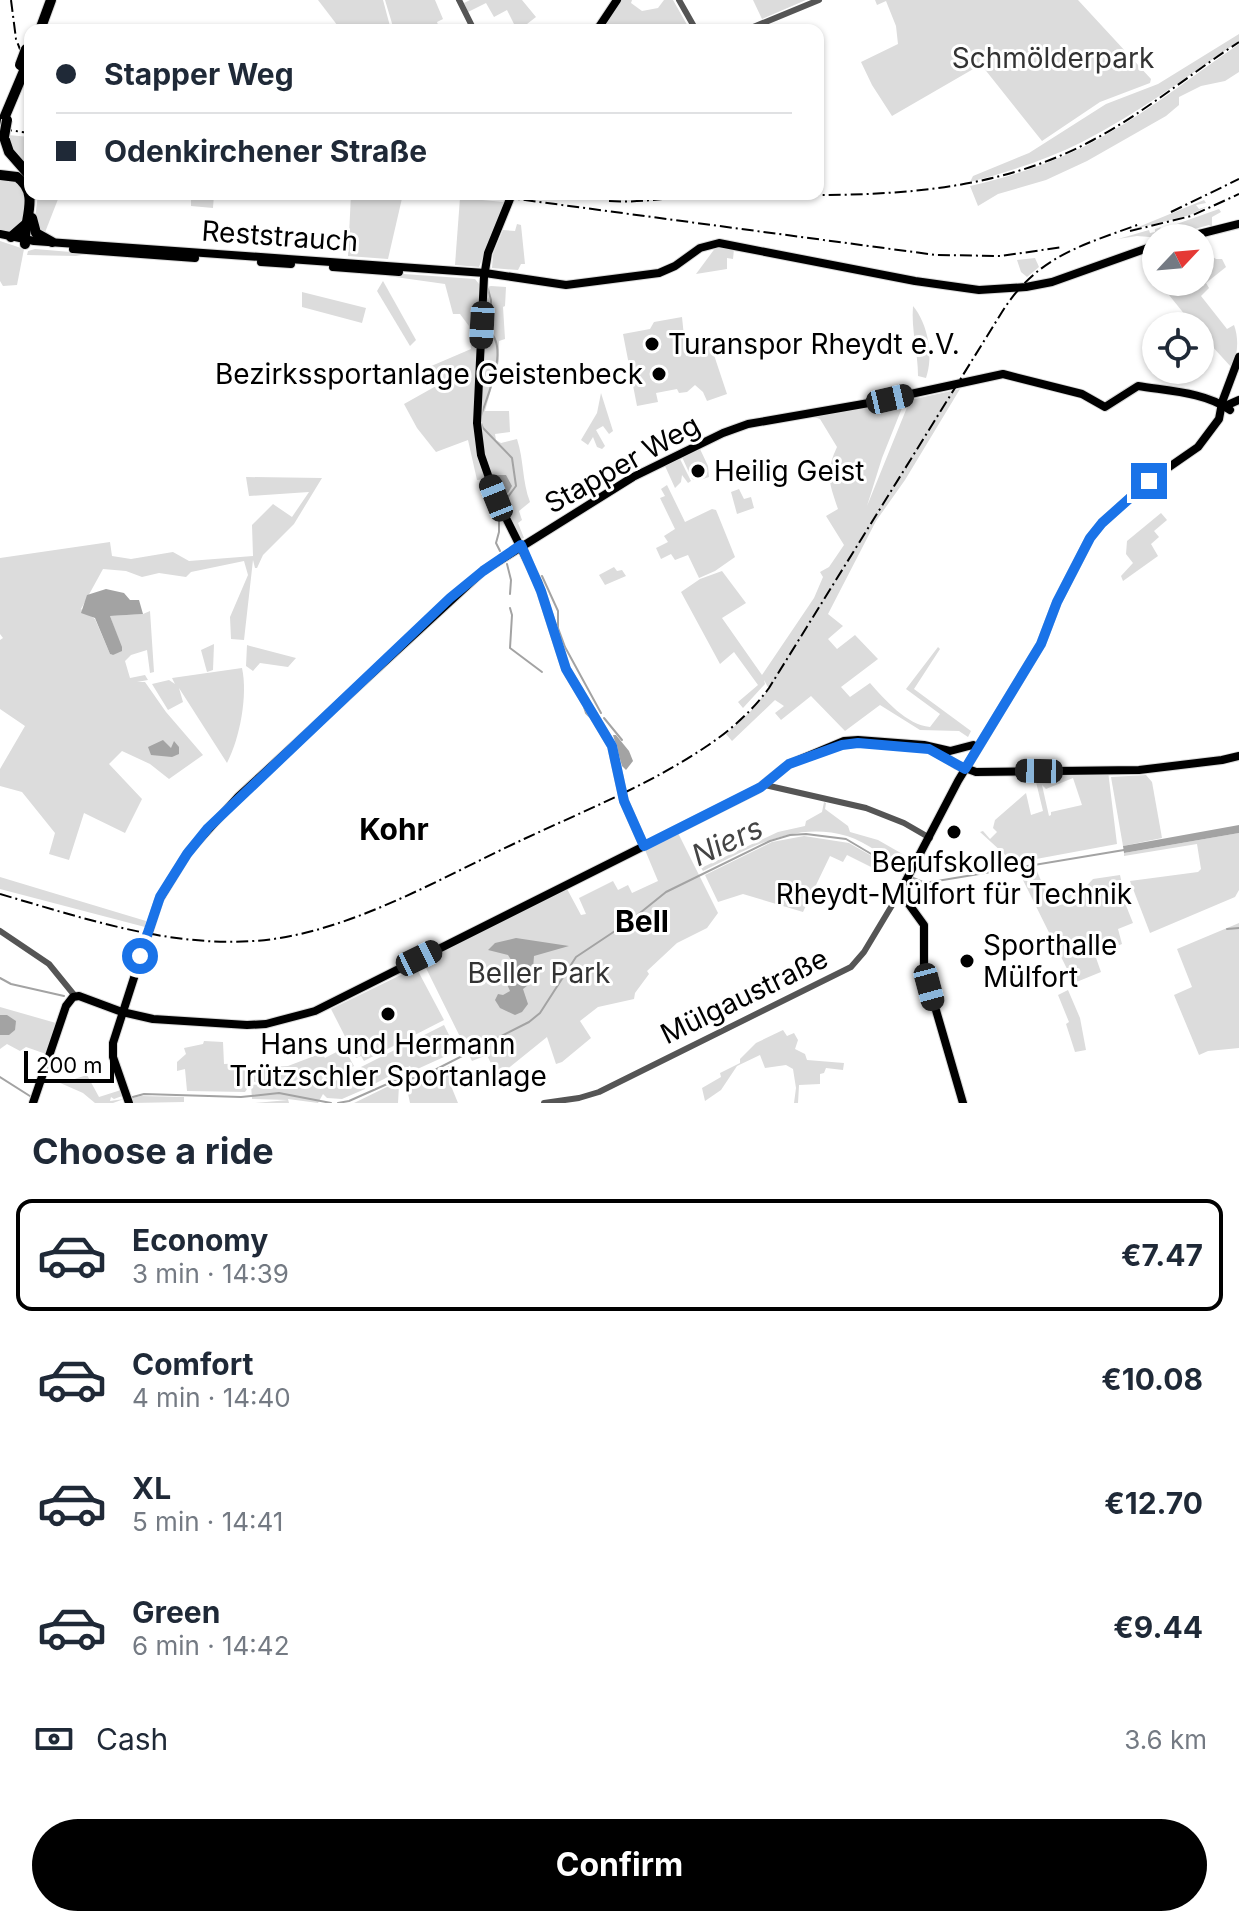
<!DOCTYPE html>
<meta charset="utf-8">
<style>
body{margin:0;font-family:Inter,sans-serif;background:#f6f6f7;color:#1f2937;height:100vh;display:flex;flex-direction:column;font-size:30px;white-space:nowrap}
*{box-sizing:border-box;margin:0}
p{font-size:26px;color:#747a83}
.icon{flex:none;width:44px;height:44px;fill:none;stroke:currentColor;stroke-width:2;stroke-linecap:round;stroke-linejoin:round}
.map{position:relative;height:1103px;overflow:hidden}
.details{display:flex;flex-direction:column;background:#fff;flex:1}
.details>*{flex:none}
.banner{position:absolute;left:24px;top:24px;width:800px;height:176px;border-radius:16px;box-shadow:0 2px 6px #0004;display:grid;align-content:center;height:176px;padding:0 32px;background:#fff}
.needle{width:52px;rotate:64deg}
.buttons{position:absolute;left:1142px;top:224px;display:grid;gap:16px}
.buttons a{display:grid;place-items:center;width:72px;height:72px;border-radius:50%;background:#fff;box-shadow:0 2px 6px #0004;font-size:40px}
.scale{position:absolute;left:24px;bottom:20px;width:90px;box-sizing:border-box;padding-left:8px;border:4px solid #000;border-top:0;font-size:22px;line-height:28px;white-space:nowrap;color:#000;-webkit-text-stroke:6px #fff;paint-order:stroke}
.end{position:absolute;width:36px;height:36px;margin:-18px;border:10px solid #1a73e8;background:#fff;box-shadow:0 0 0 4px #fff}
.from{border-radius:50%}
.car{position:absolute;width:24px;height:48px;margin:-24px -12px;border-radius:10px;box-shadow:0 0 6px 2px #0007;background:linear-gradient(#222 24%,#8ab4d8 0 40%,#222 0 76%,#8ab4d8 0 86%,#222 0)}
.banner b{display:flex;align-items:center;gap:28px;height:76px;font-size:30px}
.banner b+b{border-top:2px solid #e0e1e3}
.banner i{width:20px;height:20px;background:#1f2937}
ul{padding:0;list-style:none}
li{display:flex;align-items:center;gap:24px;height:112px;margin:0 16px 12px;padding:0 16px;border:4px solid transparent;border-radius:16px}
li div{flex:1}
li b{display:block;font-size:30px}
li em{font-style:normal;font-weight:700}
li.selected{border-color:#000}
li>.icon{width:72px;height:72px;stroke-width:1.5}
h2{padding:0 32px;font-size:36px;line-height:96px}
.pay{display:flex;align-items:center;gap:20px;height:88px;padding:0 32px;font-size:30px}
.pay p{margin-inline-start:auto}
.button{display:flex;gap:16px;margin-top:auto;padding:16px 32px}
.button a{flex:1;height:92px;border-radius:48px;background:#000;color:#fff;font-size:32px;font-weight:700;line-height:92px;text-align:center}
.map>svg:first-child{display:block}
</style>
<div class="map">
<svg width="1239" height="1103" viewBox="0 0 1239 1103">
<rect width="100%" height="100%" fill="#fff"/>
<!-- green -->
<g fill="#dcdcdc" fill-rule="evenodd">
<polygon points="318,0 383,0 391,30 341,30"/>
<polygon points="385,0 435,0 443,19 437,22 440,30 394,30"/>
<polygon points="470,0 522,0 536,17 527,24 526,30 517,30 507,10 494,17 486,3 468,12 464,3"/>
<polygon points="619,0 632,0 631,3 642,11 658,8 664,0 673,0 690,30 599,30"/>
<polygon points="753,0 806,0 762,19"/>
<polygon points="875,0 1078,0 1151,79 1150,83 1100,102 1042,141 983,67 975,68 892,116 872,85 861,62 898,44 896,26 886,1 877,5"/>
<path d="M1239 34V41C1188 76 1137 114 1082 142 1046 160 1008 172 970 182L973 176 1029 153 1106 104 1158 84Z"/>
<path d="M1239 44V72L1225 81 1201 86 1179 97V105L1166 116 1087 161 1046 180 998 194 978 206 970 186C1017 175 1065 159 1107 134 1153 108 1195 74 1239 44Z"/>
<polygon points="8,135 30,137 30,171 13,152"/>
<polygon points="5,176 26,188 25,223 9,232 0,230 0,177"/>
<polygon points="38,194 60,194 44,235 34,227"/>
<polygon points="191,194 214,194 213,208 191,206"/>
<polygon points="351,194 403,194 388,259 348,256"/>
<polygon points="460,198 504,202 479,267 455,265"/>
<polygon points="1204,200 1206,203 1196,205 1199,209 1208,206 1190,215 1131,230"/>
<polygon points="1219,209 1221,212 1212,217 1212,227 1209,225 1162,238 1137,236 1118,239 1149,230 1150,233 1155,232 1155,229 1161,227 1158,233 1169,231 1171,226"/>
<polygon points="517,224 521,225 525,264 521,264 518,270 492,268 493,254 503,230 515,231"/>
<polygon points="0,241 24,249 17,285 3,286 0,281"/>
<polygon points="716,247 734,249 733,259 727,258 727,269 696,274"/>
<polygon points="35,249 83,253 87,254 76,256 27,255 28,251"/>
<path d="M1200 249 1216 259H1222L1226 267 1206 283 1209 288 1201 296 1227 329 1234 325C1239 339 1238 353 1232 368L1200 333V326H1194L1169 295 1183 282H1200Z"/>
<polygon points="1035,258 1039,267 1027,277 1021,272 1017,260"/>
<polygon points="389,273 475,279 479,284 473,427 485,479 477,480 468,440 436,452 417,428 404,404 445,381 429,367 471,349 469,326 460,314 453,314 445,284 388,276"/>
<polygon points="383,281 416,340 410,346 377,291"/>
<path d="M491 286 506 287 505 306 503 307 505 339 499 341V361L485 411H509L510 432 495 434 496 440 501 443 517 439C524 460 522 481 530 502L519 511 522 520 518 523 524 538 521 539 500 500 485 454 480 423 481 391 487 380 483 373 487 287Z"/>
<polygon points="302,292 366,308 362,323 302,307"/>
<path d="M913 306C928 324 934 356 926 378L918 376C918 353 911 329 913 306Z"/>
<polygon points="682,317 686,356 711,346 727,394 707,401 703,392 695,385 687,392 679,393 677,389 656,393 658,402 637,406 623,334 650,329 654,322"/>
<path d="M960 389 905 480 876 521 828 614 843 626 828 639 837 649 855 635 878 659 841 687 850 697 870 683C885 700 907 725 930 727L940 714 906 689 938 647 940 649 914 689 971 731 968 737 959 731 920 730 880 705 845 731 811 696 781 720 775 713 784 706 775 700 732 741 726 734 750 712 769 689 764 680 765 684 743 708 738 702 758 685 734 652 720 664 681 592 700 579 722 571 746 603 722 618 762 675 814 598 823 577 820 572 829 567 844 545 826 516 838 509C829 483 825 473 837 447L820 419 811 416 906 398 882 458 867 506 910 400Z"/>
<polygon points="601,393 613,431 609,434 603,426 596,430 605,446 602,449 597,447 593,437 588,445 581,440 597,413"/>
<polygon points="700,449 708,466 709,477 700,480 699,478 705,474 700,463 691,468 695,480 692,479 682,457"/>
<polygon points="680,459 691,481 688,483 682,475 681,482 675,488 665,466"/>
<polygon points="246,477 322,478 294,524 263,555 257,568 255,568 253,560 244,640 231,639 230,617 248,575 244,561 191,572 186,577 159,573 142,577 126,571 103,569 81,609 95,619 110,654 113,655 118,638 110,616 143,614 150,611 154,672 150,673 147,650 131,655 125,661 130,678 145,675 148,680 137,682 145,682 166,712 203,755 169,779 150,764 122,751 109,764 142,799 125,833 84,813 69,860 49,854 55,833 22,792 0,786 0,769 25,726 0,709 0,640 3,638 0,634 0,558 110,542 112,556 131,559 173,552 189,561 253,556 252,525 273,504 292,517 309,492 249,496"/>
<polygon points="667,485 685,522 712,509 716,510 735,557 715,571 699,578 688,555 675,560 671,554 661,559 656,548 668,542 664,536 675,529 660,498 665,496 661,489"/>
<polygon points="739,489 744,499 751,497 754,508 737,514 731,492"/>
<polygon points="1161,513 1167,520 1154,531 1159,537 1151,544 1158,556 1123,581 1121,576 1133,563 1126,554 1127,541"/>
<polygon points="614,567 617,571 622,570 626,576 605,585 599,575"/>
<polygon points="214,644 213,670 207,672 201,650"/>
<polygon points="247,645 250,646 296,658 288,667 260,663 253,671 246,666"/>
<path d="M242 668C248 695 240 738 227 763L179 688 183 702 168 710 152 684 169 680 175 684 172 678Z"/>
<path d="M1108 771 1117 844 1014 863 980 832 983 831 990 839 997 832 993 828 995 820 1026 793 1031 815 1043 811 1036 782 1041 774ZM1073 778 1082 805 1051 812V815L1049 816 1042 785 1046 789Z"/>
<polygon points="1146,775 1152,782 1162,838 1123,846 1111,777"/>
<path d="M824 802 826 803 825 809 848 826 850 832 878 840 913 860 907 870C888 860 867 842 847 836 794 820 749 849 703 871L701 868 778 832 805 826 806 821 822 812Z"/>
<polygon points="678,833 718,913 707,928 677,943 647,971 649,974 635,993 634,999 598,1007 580,1021 591,1038 562,1062 556,1064 547,1037 506,1070 506,1074 498,1078 487,1055 472,1061 423,962 566,887 581,915 586,914 579,898 613,881 618,890 628,885 632,893 658,881 645,850"/>
<polygon points="1239,833 1239,890 1235,897 1150,933 1130,881 1198,872 1201,869 1197,844 1124,856 1124,853"/>
<polygon points="804,836 849,843 884,863 879,871 847,855 843,862 830,856 803,912 743,894 718,902 705,875 772,842"/>
<polygon points="1037,871 1052,907 1068,903 1068,895 1079,894 1093,879 1120,875 1122,884 1119,888 1133,923 1118,929 1122,944 1095,955 1101,972 1074,983 1020,874"/>
<polygon points="0,877 146,921 145,927 0,889"/>
<polygon points="1239,923 1239,1048 1208,1051 1199,1055 1174,995 1192,987 1177,949"/>
<polygon points="413,969 415,972 418,971 444,1020 364,1061 361,1056 356,1058 331,1009"/>
<polygon points="1068,990 1080,1018 1086,1050 1075,1052 1066,1024 1069,1022 1058,995"/>
<polygon points="0,1007 56,1023 46,1054 26,1047 20,1051 7,1044 0,1049"/>
<polygon points="444,1025 457,1051 413,1071 410,1066 370,1086 361,1067"/>
<polygon points="783,1030 787,1036 794,1033 798,1040 795,1049 805,1054 807,1060 844,1063 843,1070 826,1068 824,1073 820,1074 820,1084 799,1085 798,1103 794,1103 796,1088 793,1069 786,1065 765,1068 760,1055 737,1066 721,1090 705,1101 702,1088 721,1077 720,1073 740,1063 740,1059 756,1043"/>
<polygon points="204,1041 223,1042 224,1064 246,1063 247,1089 245,1092 187,1091 185,1069 177,1071 177,1062 186,1054 184,1048 203,1044"/>
<polygon points="344,1048 354,1066 320,1084 322,1088 356,1070 365,1089 342,1099 327,1098 323,1094 318,1103 288,1099 289,1103 255,1103 288,1100 252,1099 251,1085 290,1082 289,1076 288,1079 254,1082 254,1068 288,1066 322,1053 325,1058"/>
<polygon points="451,1065 456,1077 449,1081 458,1103 410,1103 406,1084 399,1085 398,1103 354,1103 393,1084 418,1081"/>
<polygon points="87,1075 99,1097 121,1090 122,1096 114,1099 111,1097 110,1101 124,1099 113,1103 95,1103 83,1093 58,1082 62,1083"/>
<polygon points="141,1096 184,1097 184,1102 133,1103 132,1098"/>
</g>
<!-- water -->
<g fill="#a3a3a3">
<polygon points="496,475 506,475 512,486 508,493 498,489"/>
<polygon points="106,589 124,593 130,600 139,600 143,614 110,616 122,647 122,651 113,655 110,654 95,618 81,613 87,595"/>
<polygon points="613,735 616,735 629,751 633,761 626,770 622,766"/>
<polygon points="163,740 171,748 174,741 179,747 179,754 172,757 151,755 148,747"/>
<polygon points="1239,825 1239,833 1124,853 1123,846"/>
<polygon points="516,938 569,946 534,956 532,982 523,989 528,1004 522,1012 515,1015 500,1008 495,1000 498,994 503,995 510,991 506,982 515,974 513,963 508,955 488,950 495,943"/>
<polygon points="0,1015 7,1015 16,1021 15,1030 9,1035 0,1035"/>
</g>
<g fill="none" stroke-linecap="round" stroke-linejoin="round">
<!-- stream -->
<g stroke="#a3a3a3" stroke-width="2">
<path d="M481 416C487 396 508 351 491 333V300L488 289"/>
<polyline points="481,423 483,428 512,458 516,486 502,505"/>
<polyline points="499,513 499,532 496,543 500,551"/>
<polyline points="507,564 511,580 510,594"/>
<polyline points="542,576 558,611 558,628 565,647 601,713"/>
<polyline points="510,608 512,615 510,648 542,672"/>
<polyline points="584,707 586,713 590,717"/>
<polyline points="604,718 622,740"/>
<polyline points="911,877 925,883 1124,850"/>
<polyline points="1227,929 1239,928"/>
<polyline points="0,978 11,984 64,996"/>
<polyline points="0,1077 33,1098"/>
<polyline points="129,1098 144,1094 241,1097 279,1093 331,1103"/>
<polyline points="338,1103 349,1101 394,1081 421,1077 529,1022 540,1013 576,957 630,921 666,892 770,841 790,835 806,834 846,839 905,874"/>
</g>
<defs>
<g id="major">
<polyline points="597,30 617,0"/>
<polyline points="512,194 488,253 484,277 477,423 481,455 496,498 538,582 566,669 612,746 624,801 644,846"/>
<polyline points="0,234 34,241 485,273 566,285 659,273 675,266 700,248 719,243 915,281 979,290 1026,287 1052,282 1156,245"/>
<polyline points="1183,238 1239,224"/>
<polyline points="73,249 195,258"/>
<polyline points="261,262 291,264"/>
<polyline points="333,267 399,272"/>
<polyline points="1221,405 1239,357"/>
<polyline points="1223,407 1239,400"/>
<polyline points="935,751 957,765 976,772 1139,770 1222,760 1239,756"/>
<polyline points="33,1103 66,1006 73,997 79,996 122,1012 153,1019 247,1025 266,1024 315,1011 758,789 789,764 844,741 858,740 924,745 950,751 973,745"/>
<path d="M129 1103 113 1057V1043L159 900 189 851 238 797 483 571 633 477 723 433 748 424 869 403 1003 374 1082 394 1105 407 1138 386C1168 391 1205 392 1230 410"/>
<polyline points="963,1103 924,969 924,925 900,892 958,781 1041,644 1057,602 1090,538 1102,523 1149,481 1198,447 1219,419 1222,403"/>
</g>
<g id="highway">
<polyline points="40,30 51,0"/>
<polyline points="30,56 30,55"/>
<polyline points="0,128 24,71"/>
<polyline points="4,137 9,152 30,176"/>
<path d="M0 175 17 177C41 194 23 220 25 244"/>
<polyline points="32,218 36,233 52,242"/>
<polyline points="11,237 26,224"/>
</g>
</defs>
<!-- major casing -->
<use href="#major" stroke="#dbdbdb" stroke-width="10"/>
<!-- highway casing -->
<use href="#highway" stroke="#dbdbdb" stroke-width="12"/>
<!-- minor -->
<g stroke="#555" stroke-width="6">
<polyline points="459,0 474,30"/>
<polyline points="679,0 696,30"/>
<polyline points="746,30 819,0"/>
<polyline points="765,785 866,808 904,823 930,838"/>
<polyline points="0,931 49,964 75,996"/>
<polyline points="544,1103 579,1098 599,1092 851,967 864,952 900,892"/>
</g>
<!-- major -->
<use href="#major" stroke="#000" stroke-width="8"/>
<!-- highway -->
<use href="#highway" stroke="#000" stroke-width="10"/>
<!-- rail -->
<g stroke="#000" stroke-width="2" stroke-dasharray="12 4 2 4" stroke-linecap="butt">
<polyline points="11,0 16,39 30,75"/>
<polyline points="0,129 30,133"/>
<polyline points="480,194 936,255 1001,256 1063,247"/>
<path d="M609 201C650 204 690 193 730 194 855 196 980 201 1093 140 1144 113 1190 74 1239 42"/>
<polyline points="1171,212 1239,179"/>
<polyline points="1130,231 1191,216 1239,194"/>
<path d="M0 894C83 918 167 947 254 941 346 935 442 877 524 839 586 810 651 784 707 746 731 730 752 711 769 688L1002 312C1037 256 1083 245 1140 224"/>
</g>
<defs>
<g id="highway-bridge">
<polyline points="20,65 26,49"/>
<polyline points="4,137 7,120"/>
</g>
</defs>
<!-- highway-bridge casing -->
<use href="#highway-bridge" stroke="#dbdbdb" stroke-width="12" stroke-linecap="butt"/>
<!-- highway-bridge -->
<use href="#highway-bridge" stroke="#000" stroke-width="10"/>
</g>
<g fill="none" stroke-linecap="round" stroke-linejoin="round">
<!-- route -->
<polyline stroke="#1a73e8" stroke-width="10" points="140,956 160,897 187,854 208,828 450,598 483,571 521,545 541,591 566,669 612,746 624,801 644,846 761,787 789,764 842,745 858,743 929,749 965,769 1041,644 1057,602 1090,538 1102,523 1149,481"/>
</g>
<!-- markers -->
<g fill="#000" stroke="#fff" stroke-width="3">
<circle cx="652" cy="344" r="8"/>
<circle cx="659" cy="374" r="8"/>
<circle cx="698" cy="471" r="8"/>
<circle cx="954" cy="832" r="8"/>
<circle cx="967" cy="961" r="8"/>
<circle cx="388" cy="1014" r="8"/>
</g>
<g text-anchor="middle" dominant-baseline="central" stroke-width="6" stroke-linejoin="round" paint-order="stroke">
<!-- park labels -->
<g font-size="28" fill="#333" stroke="#fff">
<text x="1053" y="58">Schmölderpark</text>
<text x="539" y="973">Beller Park</text>
</g>
<!-- street labels -->
<g font-size="28" fill="#000" stroke="#fff">
<text transform="translate(280 236) rotate(4)">Reststrauch</text>
<text transform="translate(622 464) rotate(-29)">Stapper Weg</text>
<text transform="translate(744 996) rotate(-26)">Mülgaustraße</text>
</g>
<!-- poi labels -->
<g font-size="28" fill="#000" stroke="#fff" text-anchor="start">
<text x="668" y="344">Turanspor Rheydt e.V.</text>
<text x="643" y="374" text-anchor="end">Bezirkssportanlage Geistenbeck</text>
<text x="714" y="471">Heilig Geist</text>
<text x="954" y="862" text-anchor="middle">Berufskolleg<tspan x="954" dy="32">Rheydt-Mülfort für Technik</tspan></text>
<text x="983" y="945">Sporthalle<tspan x="983" dy="32">Mülfort</tspan></text>
<text x="388" y="1044" text-anchor="middle">Hans und Hermann<tspan x="388" dy="32">Trützschler Sportanlage</tspan></text>
</g>
<!-- neighbourhood labels -->
<g font-size="30" font-weight="bold" fill="#000" stroke="#fff">
<text x="394" y="829">Kohr</text>
<text x="642" y="921">Bell</text>
</g>
<!-- water labels -->
<g font-size="30" font-style="italic" fill="#444" stroke="#fff">
<text transform="translate(727 841) rotate(-25)">Niers</text>
</g>
</g>
</svg>
<div class="buttons">
<a><svg class="needle" viewBox="-14 -14 28 28"><path d="M0-13l5 13h-10z" fill="#e53935"/><path d="M0 13l5-13h-10z" fill="#747a83"/></svg></a>
<a><svg class="icon" aria-label="locate" viewBox="0 0 24 24"><circle cx="12" cy="12" r="6"/><path d="M12 2v4M12 18v4M2 12h4M18 12h4"/></svg></a>
</div>
<div class="scale">200 m</div>
<i class="end from" style="left:140px;top:956px"></i>
<i class="end" style="left:1149px;top:481px"></i>
<i class="car" style="left:482px;top:325px;rotate:183deg"></i>
<i class="car" style="left:890px;top:399px;rotate:77deg"></i>
<i class="car" style="left:496px;top:498px;rotate:338deg"></i>
<i class="car" style="left:1039px;top:771px;rotate:271deg"></i>
<i class="car" style="left:419px;top:958px;rotate:64deg"></i>
<i class="car" style="left:929px;top:987px;rotate:165deg"></i>
<div class="banner">
<b><i class="from"></i>Stapper Weg</b>
<b><i></i>Odenkirchener Straße</b>
</div>
</div>
<section class="details">
<h2>Choose a ride</h2>
<ul>
<li class="selected"><svg class="icon" aria-label="car" viewBox="0 0 24 24"><path d="M5 17H2v-5l4-1 3-4h7l3 4 3 1v5h-3M9 17h6M6 11h13"/><circle cx="7" cy="17" r="2"/><circle cx="17" cy="17" r="2"/></svg><div><b>Economy</b><p>3 min · 14:39</p></div><em>€7.47</em></li>
<li><svg class="icon" aria-label="car" viewBox="0 0 24 24"><path d="M5 17H2v-5l4-1 3-4h7l3 4 3 1v5h-3M9 17h6M6 11h13"/><circle cx="7" cy="17" r="2"/><circle cx="17" cy="17" r="2"/></svg><div><b>Comfort</b><p>4 min · 14:40</p></div><em>€10.08</em></li>
<li><svg class="icon" aria-label="car" viewBox="0 0 24 24"><path d="M5 17H2v-5l4-1 3-4h7l3 4 3 1v5h-3M9 17h6M6 11h13"/><circle cx="7" cy="17" r="2"/><circle cx="17" cy="17" r="2"/></svg><div><b>XL</b><p>5 min · 14:41</p></div><em>€12.70</em></li>
<li><svg class="icon" aria-label="car" viewBox="0 0 24 24"><path d="M5 17H2v-5l4-1 3-4h7l3 4 3 1v5h-3M9 17h6M6 11h13"/><circle cx="7" cy="17" r="2"/><circle cx="17" cy="17" r="2"/></svg><div><b>Green</b><p>6 min · 14:42</p></div><em>€9.44</em></li>
</ul>
<div class="pay"><svg class="icon" aria-label="cash" viewBox="0 0 24 24"><path d="M3 7h18v10H3z"/><circle cx="12" cy="12" r="2"/></svg>Cash<p>3.6 km</p></div>
<div class="button"><a>Confirm</a></div>
</section>
